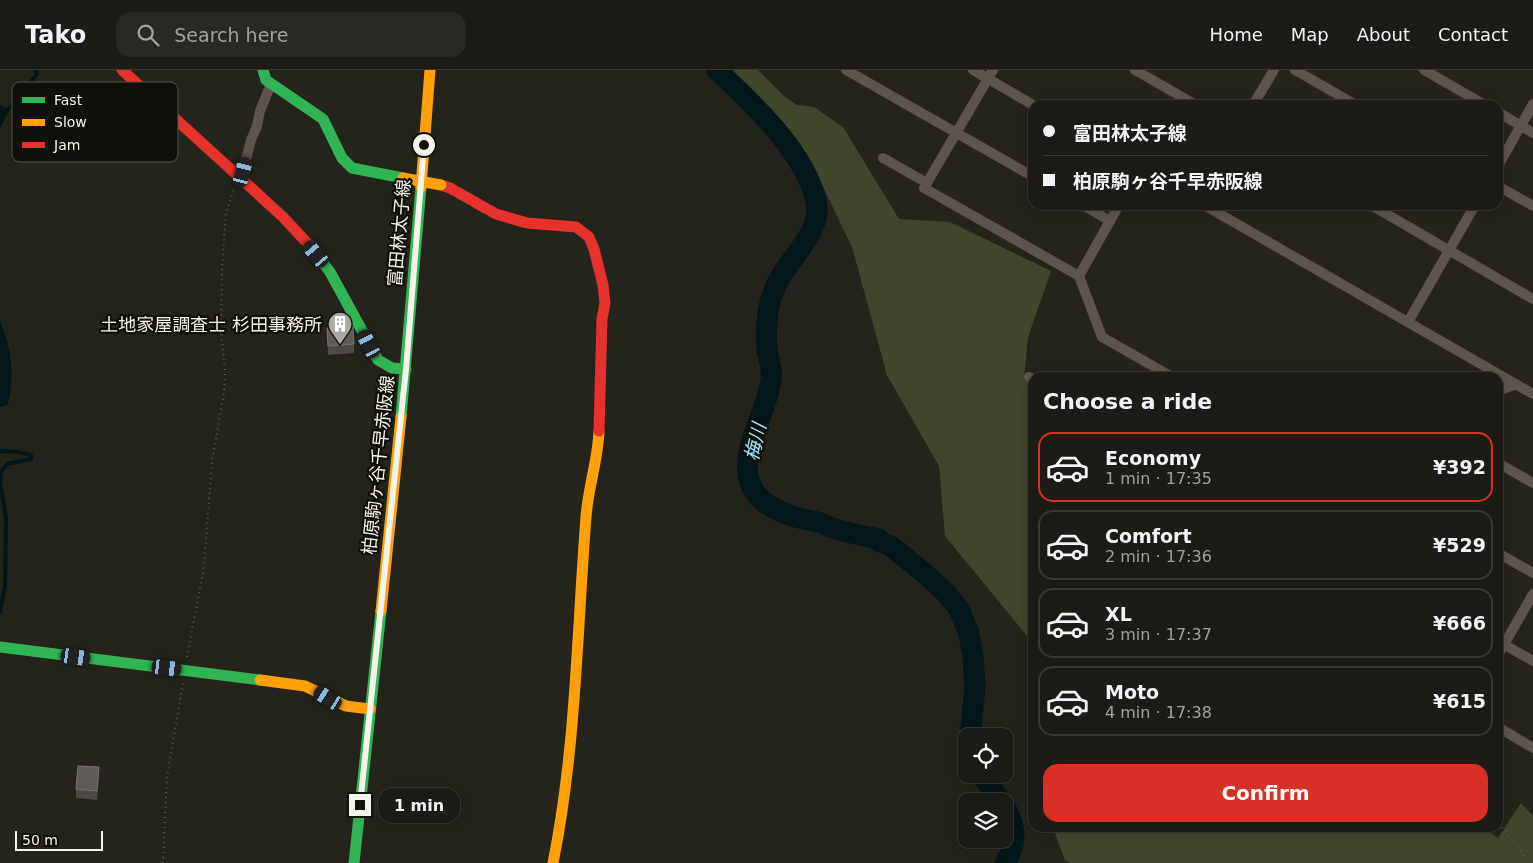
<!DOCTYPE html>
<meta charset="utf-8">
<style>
body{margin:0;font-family:"DejaVu Sans","Noto Sans JP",sans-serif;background:#292822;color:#f1f3f6;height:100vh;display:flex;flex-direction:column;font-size:19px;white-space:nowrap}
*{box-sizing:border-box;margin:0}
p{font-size:16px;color:#a0a1a0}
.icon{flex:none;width:28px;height:28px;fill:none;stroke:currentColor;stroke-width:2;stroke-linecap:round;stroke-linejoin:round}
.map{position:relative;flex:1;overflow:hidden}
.panel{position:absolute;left:1028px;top:302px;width:475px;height:460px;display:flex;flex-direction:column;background:#1c1b15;border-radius:15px;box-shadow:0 2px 8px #0003,0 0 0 1px #3a3934}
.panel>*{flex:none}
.top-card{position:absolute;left:1028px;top:30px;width:475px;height:110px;border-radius:15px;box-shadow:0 2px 8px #0003,0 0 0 1px #3a3934;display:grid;align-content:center;height:110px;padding:0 15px;background:#1c1b15}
.buttons{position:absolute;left:958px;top:658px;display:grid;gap:10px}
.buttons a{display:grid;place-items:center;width:55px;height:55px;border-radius:10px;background:#1c1b15;box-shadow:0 2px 8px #0003,0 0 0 1px #3a3934;font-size:25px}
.scale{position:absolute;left:15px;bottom:12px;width:88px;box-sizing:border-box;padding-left:5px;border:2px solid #f5f4eb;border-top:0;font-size:14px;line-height:18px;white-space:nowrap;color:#f5f4eb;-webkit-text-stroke:4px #110f09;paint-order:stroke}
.end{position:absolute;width:22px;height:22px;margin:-11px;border:6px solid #f5f4eb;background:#111;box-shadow:0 0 0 2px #111}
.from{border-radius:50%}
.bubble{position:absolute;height:35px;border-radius:15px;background:#1c1b15;box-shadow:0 2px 8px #0003,0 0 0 1px #3a3934;font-size:16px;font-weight:700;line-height:35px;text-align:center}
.car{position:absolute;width:15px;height:30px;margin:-15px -8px;border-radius:6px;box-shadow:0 0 4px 1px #0007;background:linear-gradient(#222 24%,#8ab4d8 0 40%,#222 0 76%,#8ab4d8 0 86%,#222 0)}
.top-card b{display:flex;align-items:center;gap:18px;height:48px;font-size:19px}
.top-card b+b{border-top:1px solid #3a3934}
.top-card i{width:12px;height:12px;background:#f1f3f6}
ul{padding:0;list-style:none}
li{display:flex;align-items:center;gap:15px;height:70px;margin:0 10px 8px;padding:0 5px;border:2px solid #3a3934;border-radius:15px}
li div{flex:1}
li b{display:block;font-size:19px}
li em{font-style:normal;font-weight:700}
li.on{border-color:#d93025}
li>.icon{width:45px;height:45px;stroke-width:1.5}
h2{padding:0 15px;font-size:22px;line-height:60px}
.cta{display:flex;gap:10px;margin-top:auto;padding:10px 15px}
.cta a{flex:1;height:58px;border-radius:15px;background:#d93025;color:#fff;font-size:20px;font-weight:700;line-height:58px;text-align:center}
header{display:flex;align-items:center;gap:30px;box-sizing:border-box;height:70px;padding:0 25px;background:#1c1b15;border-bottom:1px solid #3a3934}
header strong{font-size:24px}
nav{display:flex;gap:28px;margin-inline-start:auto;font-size:18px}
.search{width:350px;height:45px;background:#292822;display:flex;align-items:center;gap:12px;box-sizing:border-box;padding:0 18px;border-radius:15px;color:#a0a1a0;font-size:19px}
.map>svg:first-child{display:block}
</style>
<header>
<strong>Tako</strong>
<div class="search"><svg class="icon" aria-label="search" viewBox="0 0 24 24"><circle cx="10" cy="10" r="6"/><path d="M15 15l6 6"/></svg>Search here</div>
<nav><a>Home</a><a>Map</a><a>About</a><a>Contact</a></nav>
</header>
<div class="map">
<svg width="1533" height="793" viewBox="0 0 1533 793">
<rect width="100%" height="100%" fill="#25241c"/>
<!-- green -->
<g fill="#3f462c">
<polygon points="728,0 758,0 784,26 797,35 814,37 843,57 899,149 950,152 1051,201 1028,267 1024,309 1032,316 1032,572 945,466 939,396 887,305 852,177 813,96 747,17"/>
<polygon points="1521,733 1533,746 1533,793 1070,793 1065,790 1053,758 1485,758 1498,768"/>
</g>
<!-- water -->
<g fill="#03161a">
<polygon points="0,35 9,41 0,58"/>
<path d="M0 251C9 272 13 292 11 315 10 321 10 328 7 335L0 337Z"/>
</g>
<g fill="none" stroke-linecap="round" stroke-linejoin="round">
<!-- stream -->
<g stroke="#03161a" stroke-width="4">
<path d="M0 43C16 38 27 16 37 4L35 0"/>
<polyline points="0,381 18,382 31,385 31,389 7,394 1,402 0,410"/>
<polyline points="0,411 6,448 5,516 0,542"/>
</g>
<!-- river -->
<g stroke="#03161a" stroke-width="21">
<path d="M717 0C752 33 805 82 816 131 823 160 791 187 778 211 767 232 765 257 767 280 769 291 773 300 771 310 768 334 755 355 750 378 740 418 759 435 795 447 802 449 810 450 817 452 823 453 829 457 835 459 849 463 864 466 879 469L880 472 891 476 923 502 945 522 959 539 969 564 973 587 975 617 970 666"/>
<polyline points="981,704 1001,731"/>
<path d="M1004 735C1016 756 1018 773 1005 793"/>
</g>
<!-- path -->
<g stroke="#5c5751" stroke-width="2" stroke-dasharray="1 4" stroke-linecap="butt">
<polyline points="187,587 204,497 212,391 224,323 225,301 221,261 222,201 226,142 234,119"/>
<polyline points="1498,754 1515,772 1529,793"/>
<polyline points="163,793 167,707 183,612"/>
</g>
<!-- street -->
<g stroke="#5d544d" stroke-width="10">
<polyline points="846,0 1032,106"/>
<polyline points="973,0 1033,35"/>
<polyline points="993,0 924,118 1079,206 1102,267 1174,308"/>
<polyline points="1135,0 1196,35"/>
<polyline points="1295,0 1356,35"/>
<polyline points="1424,0 1485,35"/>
<polyline points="1253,35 1274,0"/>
<polyline points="1498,42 1533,63"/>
<polyline points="883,88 927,113"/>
<polyline points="1498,96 1533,34"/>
<polyline points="239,108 243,102 251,70 257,56 260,41 271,14"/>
<polyline points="1498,116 1533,136"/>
<polyline points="1083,135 1110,151"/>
<polyline points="1204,135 1533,324"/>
<polyline points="1371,135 1533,229"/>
<polyline points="1079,206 1119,135"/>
<polyline points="1408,252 1475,135"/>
<polyline points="1029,307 1032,309"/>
<polyline points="1498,321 1516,314"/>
<polyline points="1498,393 1533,413"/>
<polyline points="1498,483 1533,503"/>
<polyline points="1498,571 1533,591"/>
<polyline points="1498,585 1533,524"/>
<polyline points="1498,657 1533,678"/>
</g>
<!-- fast -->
<g stroke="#30b455" stroke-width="11">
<polyline points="263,0 266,10 323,49 342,88 352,98 403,108"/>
<polyline points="310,176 330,202 378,290 392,298 406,299"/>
<polyline points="401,347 421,117"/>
<polyline points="0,577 260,610"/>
<polyline points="354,793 381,541"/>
</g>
<!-- slow -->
<g stroke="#ff9f0a" stroke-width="11">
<polyline points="421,117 430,0"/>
<polyline points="381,541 401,347"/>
<polyline points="260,610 305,616 346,636 370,639"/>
<path d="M553 793C576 679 577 562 586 447 588 418 598 390 599 361"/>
</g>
<!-- jam -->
<g stroke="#e5322d" stroke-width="11">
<polyline points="122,0 283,147 310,176"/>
<polyline points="441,115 450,118 496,144 527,153 576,157 589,167 594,179 603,215 605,233 602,249 599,361"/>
</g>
<!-- slow-bridge -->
<polyline stroke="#ff9f0a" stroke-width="11" points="403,108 441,115"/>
</g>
<!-- wall -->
<g fill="#4c4947">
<polygon points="327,258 354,274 354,283 328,285"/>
<polygon points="99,706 97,730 76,728 76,719"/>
</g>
<!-- shaded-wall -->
<polygon fill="#35322f" points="99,697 99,706 97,730 97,721"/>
<!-- building -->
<g fill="#5e5b59" stroke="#767370">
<polygon points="353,257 354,274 328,276 327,258"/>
<polygon points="78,696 99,697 97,721 76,719"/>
</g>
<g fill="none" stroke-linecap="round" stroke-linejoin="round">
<!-- route -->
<polyline stroke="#f5f4eb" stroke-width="6" points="360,735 406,299 424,75"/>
</g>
<!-- icons -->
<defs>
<symbol id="building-pin" viewBox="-11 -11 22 30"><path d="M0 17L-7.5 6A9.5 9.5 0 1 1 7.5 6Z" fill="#acaba3" stroke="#110f09"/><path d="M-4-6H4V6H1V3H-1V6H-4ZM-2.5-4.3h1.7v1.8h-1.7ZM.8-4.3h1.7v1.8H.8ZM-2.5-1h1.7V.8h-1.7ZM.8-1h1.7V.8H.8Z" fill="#fff"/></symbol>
</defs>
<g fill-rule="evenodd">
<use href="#building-pin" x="326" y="240" width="28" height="38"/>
</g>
<g text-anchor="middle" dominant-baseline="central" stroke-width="4.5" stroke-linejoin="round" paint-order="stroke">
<!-- street labels -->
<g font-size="18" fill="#f5f4eb" stroke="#110f09">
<text transform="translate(399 163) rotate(-85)">富田林太子線</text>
<text transform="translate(378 395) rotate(-84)">柏原駒ヶ谷千早赤阪線</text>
</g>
<!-- poi labels -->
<g font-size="18" fill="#f5f4eb" stroke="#110f09" text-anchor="end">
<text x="322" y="254">土地家屋調査士 杉田事務所</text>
</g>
<!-- water labels -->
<g font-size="19" font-style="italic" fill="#9aecfe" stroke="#110f09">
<text transform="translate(755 372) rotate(-77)">梅川</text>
</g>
</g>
<!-- legend -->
<rect x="12" y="12" width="166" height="80" rx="8" fill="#110f09" stroke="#55544d" stroke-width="1"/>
<rect x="22" y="27" width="23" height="6" fill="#30b455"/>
<rect x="22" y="49" width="23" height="7" fill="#ff9f0a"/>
<rect x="22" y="72" width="23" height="6" fill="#e5322d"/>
<g font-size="14" fill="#f5f4eb">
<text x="54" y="35">Fast</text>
<text x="54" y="57">Slow</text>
<text x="54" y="80">Jam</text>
</g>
</svg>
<div class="buttons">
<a><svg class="icon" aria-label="locate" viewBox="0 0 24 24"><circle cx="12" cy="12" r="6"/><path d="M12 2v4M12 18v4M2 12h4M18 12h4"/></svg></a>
<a><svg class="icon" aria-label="layers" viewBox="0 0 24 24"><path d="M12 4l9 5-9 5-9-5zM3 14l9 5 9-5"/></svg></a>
</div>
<div class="scale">50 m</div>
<i class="end from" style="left:424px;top:75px"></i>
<i class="end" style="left:360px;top:735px"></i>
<div class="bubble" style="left:378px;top:718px;width:82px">1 min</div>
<i class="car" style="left:243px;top:102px;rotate:14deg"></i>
<i class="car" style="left:316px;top:184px;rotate:320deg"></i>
<i class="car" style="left:369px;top:274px;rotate:332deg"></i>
<i class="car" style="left:76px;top:587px;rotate:98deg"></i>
<i class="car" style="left:167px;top:598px;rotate:97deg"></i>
<i class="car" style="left:328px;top:628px;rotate:302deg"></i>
<div class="top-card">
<b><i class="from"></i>富田林太子線</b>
<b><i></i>柏原駒ヶ谷千早赤阪線</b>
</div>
<section class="panel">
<h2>Choose a ride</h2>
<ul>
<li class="on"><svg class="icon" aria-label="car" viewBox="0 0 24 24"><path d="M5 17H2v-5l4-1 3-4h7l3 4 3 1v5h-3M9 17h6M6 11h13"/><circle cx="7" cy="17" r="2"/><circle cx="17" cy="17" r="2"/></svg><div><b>Economy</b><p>1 min · 17:35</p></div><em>¥392</em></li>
<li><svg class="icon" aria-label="car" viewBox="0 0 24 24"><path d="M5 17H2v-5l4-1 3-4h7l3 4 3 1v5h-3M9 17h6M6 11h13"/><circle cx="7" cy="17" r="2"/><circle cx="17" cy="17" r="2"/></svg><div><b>Comfort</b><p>2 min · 17:36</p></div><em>¥529</em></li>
<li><svg class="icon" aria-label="car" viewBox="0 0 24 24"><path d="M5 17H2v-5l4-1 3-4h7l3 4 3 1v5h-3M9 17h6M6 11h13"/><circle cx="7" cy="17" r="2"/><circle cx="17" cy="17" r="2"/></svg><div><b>XL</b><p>3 min · 17:37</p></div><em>¥666</em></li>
<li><svg class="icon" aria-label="car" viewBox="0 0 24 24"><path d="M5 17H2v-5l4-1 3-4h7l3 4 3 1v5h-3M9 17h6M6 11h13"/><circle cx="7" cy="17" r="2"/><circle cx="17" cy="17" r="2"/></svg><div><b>Moto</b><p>4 min · 17:38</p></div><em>¥615</em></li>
</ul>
<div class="cta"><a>Confirm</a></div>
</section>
</div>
